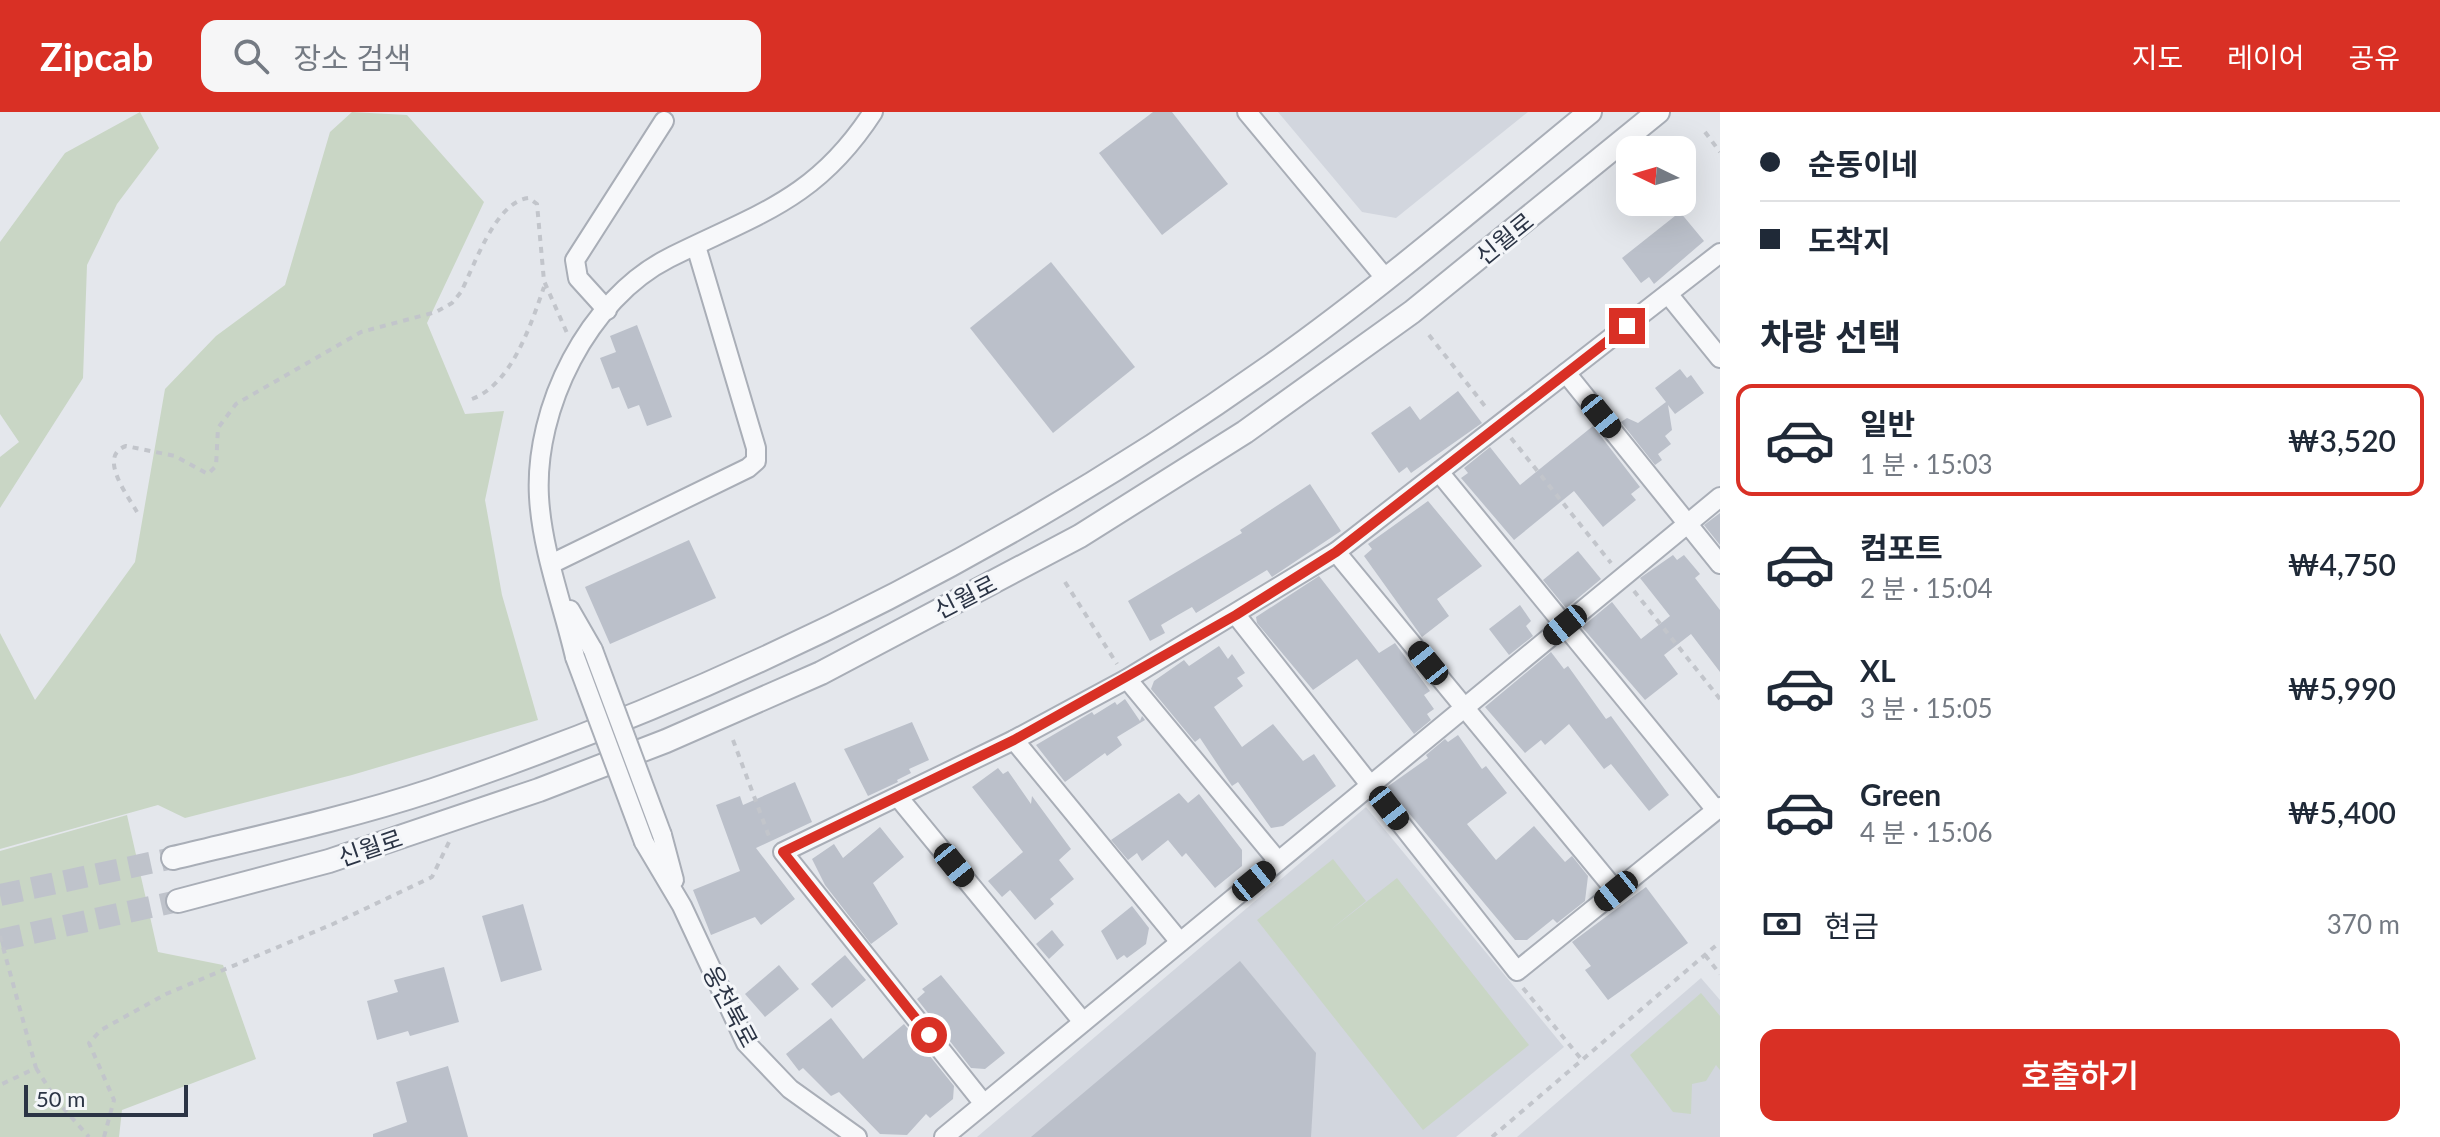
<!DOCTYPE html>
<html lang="ko">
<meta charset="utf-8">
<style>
body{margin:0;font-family:Lato,"Noto Sans KR",sans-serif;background:#f6f6f7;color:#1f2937;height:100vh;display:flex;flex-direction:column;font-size:30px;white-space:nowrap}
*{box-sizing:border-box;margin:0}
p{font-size:26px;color:#747a83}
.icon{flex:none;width:44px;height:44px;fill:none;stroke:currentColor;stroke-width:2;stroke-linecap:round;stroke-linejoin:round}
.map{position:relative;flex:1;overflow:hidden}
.drawer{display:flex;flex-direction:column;background:#fff;width:720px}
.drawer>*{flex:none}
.banner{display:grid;align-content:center;height:176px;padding:0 40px;background:#fff}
.needle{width:52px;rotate:275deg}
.buttons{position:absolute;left:1616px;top:24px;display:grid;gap:16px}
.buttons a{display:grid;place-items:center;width:80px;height:80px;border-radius:16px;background:#fff;box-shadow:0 8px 32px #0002;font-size:40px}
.scale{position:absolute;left:24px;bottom:20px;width:164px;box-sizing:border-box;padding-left:8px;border:4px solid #2b3445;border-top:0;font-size:22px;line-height:28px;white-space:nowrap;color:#2b3445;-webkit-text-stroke:6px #f4f6f9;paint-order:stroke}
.end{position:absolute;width:36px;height:36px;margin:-18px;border:10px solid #d93025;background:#fff;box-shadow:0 0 0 4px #fff}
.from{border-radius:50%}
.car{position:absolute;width:24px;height:48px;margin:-24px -12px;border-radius:10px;box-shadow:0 0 6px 2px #0007;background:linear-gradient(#222 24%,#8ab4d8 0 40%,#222 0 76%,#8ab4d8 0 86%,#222 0)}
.banner b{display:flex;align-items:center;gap:28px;height:76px;font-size:30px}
.banner b+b{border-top:2px solid #e0e1e3}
.banner i{width:20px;height:20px;background:#1f2937}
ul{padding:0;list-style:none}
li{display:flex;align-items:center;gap:24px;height:112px;margin:0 16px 12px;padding:0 24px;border:4px solid transparent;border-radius:16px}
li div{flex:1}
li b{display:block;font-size:30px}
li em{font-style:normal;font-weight:600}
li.current{border-color:#d93025}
li>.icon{width:72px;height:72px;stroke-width:1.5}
h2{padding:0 40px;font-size:36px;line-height:96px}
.pay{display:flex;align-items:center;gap:20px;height:88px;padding:0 40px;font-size:30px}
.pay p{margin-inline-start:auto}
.cta{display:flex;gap:16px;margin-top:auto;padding:16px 40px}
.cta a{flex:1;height:92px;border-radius:16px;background:#d93025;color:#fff;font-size:32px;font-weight:600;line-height:92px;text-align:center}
header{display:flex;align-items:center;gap:48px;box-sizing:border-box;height:112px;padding:0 40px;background:#d93025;color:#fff}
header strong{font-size:38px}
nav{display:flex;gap:44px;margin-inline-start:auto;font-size:28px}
.search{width:560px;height:72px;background:#f6f6f7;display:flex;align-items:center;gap:20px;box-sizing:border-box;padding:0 28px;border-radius:16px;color:#747a83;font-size:30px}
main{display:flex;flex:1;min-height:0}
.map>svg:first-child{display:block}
</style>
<header>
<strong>Zipcab</strong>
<div class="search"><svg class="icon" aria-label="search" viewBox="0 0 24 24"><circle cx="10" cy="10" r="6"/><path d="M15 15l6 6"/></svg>장소 검색</div>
<nav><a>지도</a><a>레이어</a><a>공유</a></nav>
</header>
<main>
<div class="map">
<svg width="1720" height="1025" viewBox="0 0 1720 1025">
<rect width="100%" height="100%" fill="#e4e7ec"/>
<!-- built -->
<g fill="#d2d6de">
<polygon points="1278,0 1528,0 1396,106 1362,100"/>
<polygon points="1366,695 1564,935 1456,1025 977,1025"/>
<polygon points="1701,866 1720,888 1720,1025 1517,1025"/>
</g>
<!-- green -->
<g fill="#c9d6c5">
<polygon points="140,0 159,36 117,92 87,153 83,266 0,396 0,345 19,330 0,302 0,130 65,41"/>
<polygon points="352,0 407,3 484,90 427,211 465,302 504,299 485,388 502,483 538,608 352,663 185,706 158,693 0,737 0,521 35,588 135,450 165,277 216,224 285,173 330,20"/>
<polygon points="127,703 158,840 223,853 256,947 122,998 119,1025 0,1025 0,739"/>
<polygon points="1333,747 1366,789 1329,819 1397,766 1529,933 1423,1018 1257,808"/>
<polygon points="1701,881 1720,904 1720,958 1716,953 1706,969 1692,972 1691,1002 1673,1000 1630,943"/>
</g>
<!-- building -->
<g fill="#bbc0ca">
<polygon points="1153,0 1172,0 1228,72 1162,123 1099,41"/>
<polygon points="1680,100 1704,129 1654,172 1649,165 1641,171 1622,146"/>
<polygon points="1051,150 1135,255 1053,321 970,216"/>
<polygon points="637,213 672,305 647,314 639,293 628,297 619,275 612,277 600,246 616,240 610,224"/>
<polygon points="1680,257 1687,266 1691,263 1704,281 1675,302 1668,293 1672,318 1665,324 1671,332 1658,342 1662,348 1655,353 1621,310 1627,306 1638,311 1666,290 1655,276"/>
<polygon points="1458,279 1482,311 1411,361 1407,355 1399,361 1371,321 1410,294 1420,308"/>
<polygon points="1593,314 1640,375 1631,382 1636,388 1603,415 1574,379 1514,428 1461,366 1468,361 1464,356 1490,335 1520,373"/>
<polygon points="1310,372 1341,419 1272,465 1267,458 1196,501 1192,495 1178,503 1161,513 1165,521 1150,529 1128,489 1242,421 1240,418"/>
<polygon points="1428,389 1482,454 1437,487 1449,504 1422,525 1364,444 1372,437 1368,432"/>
<polygon points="1720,401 1720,433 1704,413"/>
<polygon points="689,428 716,486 610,532 585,475"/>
<polygon points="1578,439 1601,467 1566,496 1543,468"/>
<polygon points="1673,443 1677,448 1684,443 1700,462 1695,466 1720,498 1720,560 1691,522 1664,543 1678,562 1645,588 1582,515 1612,490 1641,527 1670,504 1640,466"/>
<polygon points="1319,464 1379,541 1395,531 1430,579 1424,583 1434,597 1427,602 1431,608 1414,622 1357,547 1313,578 1257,511 1256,505"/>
<polygon points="1520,493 1531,509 1526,514 1533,524 1509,543 1489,517"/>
<polygon points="1219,534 1228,547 1232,542 1245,561 1237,566 1243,574 1214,595 1242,635 1273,612 1303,649 1314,642 1336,674 1283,714 1271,716 1238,670 1232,674 1200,626 1195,630 1151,577 1154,569 1184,548 1189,554"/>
<polygon points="1551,540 1564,557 1568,554 1606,607 1611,604 1669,683 1649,699 1611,652 1604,657 1569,612 1545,633 1541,628 1525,641 1485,595"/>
<polygon points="1125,587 1140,609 1142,604 1145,608 1117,625 1122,633 1107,644 1105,641 1065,670 1036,633 1092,600 1094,603 1115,590 1117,593"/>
<polygon points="912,610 929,648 909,657 911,661 897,668 898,670 868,684 844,637"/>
<polygon points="1458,623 1482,657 1486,654 1507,681 1467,712 1496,748 1534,714 1565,750 1572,744 1588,764 1585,789 1557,811 1553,807 1527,828 1515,828 1387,675 1428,646 1426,643 1445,627 1448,630"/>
<polygon points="998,656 1003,662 1008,659 1031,692 1032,684 1071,737 1059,748 1074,767 1050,787 1054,792 1035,808 1010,778 1002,785 988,769 1023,740 972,675"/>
<polygon points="795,670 812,710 756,736 795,787 761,813 755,805 711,823 693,778 740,759 716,693 740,684 743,693"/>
<polygon points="1179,681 1188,691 1199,682 1242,738 1242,754 1215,776 1186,741 1182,745 1168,728 1142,749 1137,741 1128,748 1111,728"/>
<polygon points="880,715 904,745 873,771 898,812 871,832 825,773 812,747 834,732 843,746"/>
<polygon points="1646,775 1688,831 1608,888 1585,858 1591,854 1572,830"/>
<polygon points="523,792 542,858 501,870 482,804"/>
<polygon points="1132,794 1149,816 1146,832 1127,846 1124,843 1117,848 1101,819"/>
<polygon points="1052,818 1064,833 1049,847 1036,832"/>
<polygon points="845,843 866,868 832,896 811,872"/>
<polygon points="1240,849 1316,941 1311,1025 1031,1025"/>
<polygon points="779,853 799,877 765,905 745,882"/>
<polygon points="444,855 459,910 410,924 408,919 377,928 367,889 398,880 394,868"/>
<polygon points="941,863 1005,941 985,957 971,956 917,887 925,880 922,877"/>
<polygon points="831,906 863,947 904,912 954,974 953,987 930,1006 926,1002 907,1023 880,1022 839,980 831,984 803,956 799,959 786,942"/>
<polygon points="448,954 468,1025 373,1025 373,1022 407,1010 396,970"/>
</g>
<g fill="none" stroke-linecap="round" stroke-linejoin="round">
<!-- tertiary-tunnel -->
<g stroke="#bfc3cb" stroke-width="22" stroke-dasharray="22 11" stroke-linecap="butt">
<polyline points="0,783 173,746"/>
<polyline points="0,828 178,789"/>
</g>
<defs>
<g id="minor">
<polyline points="1247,0 1386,167"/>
<polyline points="1668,182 1720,246"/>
<polyline points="607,198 578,166 575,148 664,9"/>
<polyline points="1566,261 1720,452"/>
<polyline points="1439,360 1716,698"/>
<polyline points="1336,440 1616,779"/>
<polyline points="551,452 748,356 756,349 756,336 696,134"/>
<polyline points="570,498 593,538"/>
<polyline points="1236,503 1517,859 1720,695"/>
<path d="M575 545C563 493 542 439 539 385 534 296 588 187 669 146 757 102 816 88 873 0"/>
<polyline points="1127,567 1278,749"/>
<polyline points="1014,628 1180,830"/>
<polyline points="898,685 1083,910"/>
<polyline points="662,723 674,768"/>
<polyline points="644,730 682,794 746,931 790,977 857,1025"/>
<polyline points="984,992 783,740 1014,628 1127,567 1336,440 1720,141"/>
<polyline points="944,1025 1720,385"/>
</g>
<g id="tertiary">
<path d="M173 746C260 725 348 706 433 678 732 577 1014 436 1272 253 1382 175 1485 86 1590 0"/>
<polyline points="178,789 329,749 539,678 666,629 821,561 1080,424 1245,320 1412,200 1658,0"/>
</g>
</defs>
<!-- minor casing -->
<use href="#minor" stroke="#a9aeb7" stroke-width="22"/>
<!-- tertiary casing -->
<use href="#tertiary" stroke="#a9aeb7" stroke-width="26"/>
<!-- path -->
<g stroke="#c2c5cb" stroke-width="4" stroke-dasharray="6 6" stroke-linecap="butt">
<polyline points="1705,20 1720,40"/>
<polyline points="1429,223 1488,298"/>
<path d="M472 287C512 272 531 212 544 175"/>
<polyline points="1511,326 1611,451"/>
<path d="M137 400C128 384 97 344 126 334L175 344 208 362 216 354 218 316 236 292 361 220 436 200 452 191 461 180C475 152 496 89 529 86L537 92 544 169 567 221"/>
<polyline points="1065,470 1117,552"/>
<polyline points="1634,479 1720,587"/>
<polyline points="733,628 770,727"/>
<polyline points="0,824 36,956 0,973"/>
<polyline points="1705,843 1720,862"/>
<polyline points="1523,876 1582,948"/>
<polyline points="36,956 57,989 89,1025"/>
<polyline points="104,1025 114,988 89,931 101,918 166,882 333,812 432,765 449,730"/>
<polyline points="1492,1025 1720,830"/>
</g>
<!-- minor -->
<use href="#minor" stroke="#f7f8fa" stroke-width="18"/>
<!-- tertiary -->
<use href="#tertiary" stroke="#f7f8fa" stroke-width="22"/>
<defs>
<g id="minor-bridge">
<polyline points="593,538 662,723"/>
<polyline points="575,545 644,730"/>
</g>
</defs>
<!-- minor-bridge casing -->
<use href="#minor-bridge" stroke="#a9aeb7" stroke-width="22" stroke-linecap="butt"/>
<!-- minor-bridge -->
<use href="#minor-bridge" stroke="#f7f8fa" stroke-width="18"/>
</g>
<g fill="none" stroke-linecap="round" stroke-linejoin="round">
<!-- route -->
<polyline stroke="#d93025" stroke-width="10" points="929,923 783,740 1014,628 1236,503 1336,440 1627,214"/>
</g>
<g text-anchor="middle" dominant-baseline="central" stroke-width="6" stroke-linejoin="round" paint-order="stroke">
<!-- street labels -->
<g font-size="24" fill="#2b3445" stroke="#f4f6f9">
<text transform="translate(1504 126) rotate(-39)">신월로</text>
<text transform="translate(965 484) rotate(-27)">신월로</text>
<text transform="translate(370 735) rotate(-19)">신월로</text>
<text transform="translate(731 894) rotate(62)">웅천북로</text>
</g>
</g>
</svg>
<div class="buttons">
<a><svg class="needle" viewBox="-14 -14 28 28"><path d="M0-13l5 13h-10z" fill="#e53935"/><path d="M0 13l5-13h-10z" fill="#747a83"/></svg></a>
</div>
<div class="scale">50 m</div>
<i class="end from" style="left:929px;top:923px"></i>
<i class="end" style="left:1627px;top:214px"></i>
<i class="car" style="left:1601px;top:304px;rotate:141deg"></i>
<i class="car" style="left:1565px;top:513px;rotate:231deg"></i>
<i class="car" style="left:1428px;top:551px;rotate:321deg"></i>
<i class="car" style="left:1389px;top:696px;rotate:142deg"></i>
<i class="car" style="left:954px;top:753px;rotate:141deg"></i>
<i class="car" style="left:1254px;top:769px;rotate:51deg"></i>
<i class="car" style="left:1616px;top:779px;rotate:231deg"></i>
</div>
<section class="drawer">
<div class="banner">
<b><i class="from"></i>순동이네</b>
<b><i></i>도착지</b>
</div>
<h2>차량 선택</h2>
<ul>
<li class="current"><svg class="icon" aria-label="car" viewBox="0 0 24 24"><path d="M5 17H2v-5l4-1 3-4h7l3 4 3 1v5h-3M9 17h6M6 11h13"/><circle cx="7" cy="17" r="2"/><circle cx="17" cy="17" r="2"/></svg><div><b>일반</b><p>1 분 · 15:03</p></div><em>₩3,520</em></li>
<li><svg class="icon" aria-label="car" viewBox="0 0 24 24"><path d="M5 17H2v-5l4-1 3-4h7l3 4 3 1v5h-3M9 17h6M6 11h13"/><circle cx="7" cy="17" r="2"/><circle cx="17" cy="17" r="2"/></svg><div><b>컴포트</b><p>2 분 · 15:04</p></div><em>₩4,750</em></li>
<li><svg class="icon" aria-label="car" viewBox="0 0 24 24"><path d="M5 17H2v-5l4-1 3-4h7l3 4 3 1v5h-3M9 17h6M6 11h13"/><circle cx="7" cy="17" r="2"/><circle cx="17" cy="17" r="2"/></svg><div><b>XL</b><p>3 분 · 15:05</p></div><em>₩5,990</em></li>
<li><svg class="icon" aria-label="car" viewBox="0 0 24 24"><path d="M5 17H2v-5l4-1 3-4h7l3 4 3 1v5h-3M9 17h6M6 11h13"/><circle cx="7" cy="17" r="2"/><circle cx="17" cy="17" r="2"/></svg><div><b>Green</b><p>4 분 · 15:06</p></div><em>₩5,400</em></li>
</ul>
<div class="pay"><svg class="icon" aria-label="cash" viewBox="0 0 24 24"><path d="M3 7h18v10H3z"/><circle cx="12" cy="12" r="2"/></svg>현금<p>370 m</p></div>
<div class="cta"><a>호출하기</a></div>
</section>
</main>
